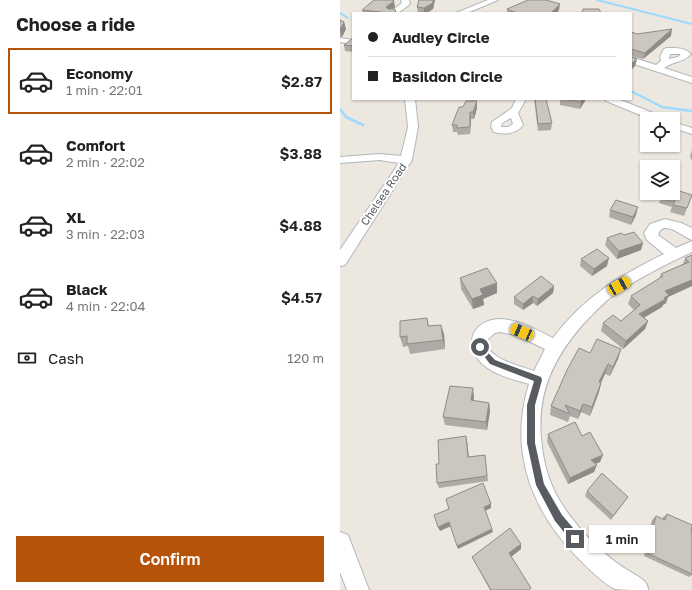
<!DOCTYPE html>
<meta charset="utf-8">
<style>
body{margin:0;font-family:"Golos Text",sans-serif;background:#f2f2f2;color:#222;height:100vh;display:flex;flex-direction:column;font-size:15px;white-space:nowrap}
*{box-sizing:border-box;margin:0}
p{font-size:13px;color:#767676}
.icon{flex:none;width:22px;height:22px;fill:none;stroke:currentColor;stroke-width:2;stroke-linecap:round;stroke-linejoin:round}
.map{position:relative;flex:1;overflow:hidden}
.details{display:flex;flex-direction:column;background:#fff;width:340px}
.details>*{flex:none}
.top-card{position:absolute;left:12px;top:12px;width:280px;height:88px;border-radius:0px;box-shadow:0 1px 3px #0004;display:grid;align-content:center;height:88px;padding:0 16px;background:#fff}
.fabs{position:absolute;left:300px;top:112px;display:grid;gap:8px}
.fabs a{display:grid;place-items:center;width:40px;height:40px;border-radius:0px;background:#fff;box-shadow:0 1px 3px #0004;font-size:20px}
.end{position:absolute;width:18px;height:18px;margin:-9px;border:5px solid #585c61;background:#fff;box-shadow:0 0 0 2px #fff}
.from{border-radius:50%}
.bubble{position:absolute;height:28px;border-radius:0px;background:#fff;box-shadow:0 1px 3px #0004;font-size:13px;font-weight:600;line-height:28px;text-align:center}
.car{position:absolute;width:12px;height:24px;margin:-12px -6px;border-radius:5px;box-shadow:0 0 3px 1px #0007;background:linear-gradient(#f5c518 24%,#345 0 40%,#f5c518 0 76%,#345 0 86%,#f5c518 0)}
.top-card b{display:flex;align-items:center;gap:14px;height:38px;font-size:15px}
.top-card b+b{border-top:1px solid #e0e0e0}
.top-card i{width:10px;height:10px;background:#222}
ul{padding:0;list-style:none}
li{display:flex;align-items:center;gap:12px;height:66px;margin:0 8px 6px;padding:0 8px;border:2px solid transparent;border-radius:0px}
li div{flex:1}
li b{display:block;font-size:15px}
li em{font-style:normal;font-weight:600}
li.active{border-color:#b45309}
li>.icon{width:36px;height:36px;stroke-width:1.5}
h2{padding:0 16px;font-size:18px;line-height:48px}
.pay{display:flex;align-items:center;gap:10px;height:44px;padding:0 16px;font-size:15px}
.pay p{margin-inline-start:auto}
.action{display:flex;gap:8px;margin-top:auto;padding:8px 16px}
.action a{flex:1;height:46px;border-radius:0px;background:#b45309;color:#fff;font-size:16px;font-weight:600;line-height:46px;text-align:center}
main{display:flex;flex:1;min-height:0}
.map>svg:first-child{display:block}
</style>
<main>
<section class="details">
<h2>Choose a ride</h2>
<ul>
<li class="active"><svg class="icon" aria-label="car" viewBox="0 0 24 24"><path d="M5 17H2v-5l4-1 3-4h7l3 4 3 1v5h-3M9 17h6M6 11h13"/><circle cx="7" cy="17" r="2"/><circle cx="17" cy="17" r="2"/></svg><div><b>Economy</b><p>1 min · 22:01</p></div><em>$2.87</em></li>
<li><svg class="icon" aria-label="car" viewBox="0 0 24 24"><path d="M5 17H2v-5l4-1 3-4h7l3 4 3 1v5h-3M9 17h6M6 11h13"/><circle cx="7" cy="17" r="2"/><circle cx="17" cy="17" r="2"/></svg><div><b>Comfort</b><p>2 min · 22:02</p></div><em>$3.88</em></li>
<li><svg class="icon" aria-label="car" viewBox="0 0 24 24"><path d="M5 17H2v-5l4-1 3-4h7l3 4 3 1v5h-3M9 17h6M6 11h13"/><circle cx="7" cy="17" r="2"/><circle cx="17" cy="17" r="2"/></svg><div><b>XL</b><p>3 min · 22:03</p></div><em>$4.88</em></li>
<li><svg class="icon" aria-label="car" viewBox="0 0 24 24"><path d="M5 17H2v-5l4-1 3-4h7l3 4 3 1v5h-3M9 17h6M6 11h13"/><circle cx="7" cy="17" r="2"/><circle cx="17" cy="17" r="2"/></svg><div><b>Black</b><p>4 min · 22:04</p></div><em>$4.57</em></li>
</ul>
<div class="pay"><svg class="icon" aria-label="cash" viewBox="0 0 24 24"><path d="M3 7h18v10H3z"/><circle cx="12" cy="12" r="2"/></svg>Cash<p>120 m</p></div>
<div class="action"><a>Confirm</a></div>
</section>
<div class="map">
<svg width="352" height="590" viewBox="0 0 352 590">
<rect width="100%" height="100%" fill="#ece8df"/>
<g fill="none" stroke-linecap="round" stroke-linejoin="round">
<!-- stream-far1 -->
<g stroke="#9cdaff" stroke-width="2">
<polyline points="257,0 352,24"/>
<polyline points="0,13 8,18"/>
</g>
<!-- stream -->
<g stroke="#9cdaff" stroke-width="2.5">
<polyline points="291,91 322,107 352,111"/>
<polyline points="0,109 6,117 23,125"/>
</g>
<defs>
<g id="minor">
<polygon points="61,0 69,0 70,4 58,13 49,13 62,3"/>
<polygon points="148,0 158,0 127,13 116,13"/>
<polygon points="0,38 13,40 13,44 0,42"/>
<path d="M327 48C336 48 344 47 351 54 343 63 333 61 324 68L352 77V83L291 63V57L316 65 321 61 320 57 324 49ZM330 54H341L338 57 329 59Z"/>
<polygon points="65,99 75,99 78,127 72,160 5,265 0,266 0,250 59,163 40,160 0,163 0,157 40,154 61,156 68,127"/>
<path d="M176 99H186L178 113 183 125C176 134 165 135 154 132L151 127 152 122 172 108ZM171 118 173 124 168 127H161L162 123Z"/>
<polygon points="264,99 278,99 323,117 324,119 310,119 266,101"/>
<polygon points="333,122 352,128 352,134 333,128"/>
<path d="M325 219 341 223 352 228V240C343 237 323 218 318 235L336 248 352 241V252C326 264 299 278 275 294 264 302 254 313 244 323 214 357 197 392 201 438 204 472 213 495 234 521 246 537 261 551 277 563 284 569 300 576 305 582 307 584 308 588 308 590 301 590 281 590 275 589 264 584 249 569 240 560 192 512 168 452 189 384 175 380 158 376 146 367 122 349 130 319 161 319 179 320 197 330 213 338 244 297 279 276 324 254L307 240 304 233 310 224ZM160 332 176 335 205 349 194 371C181 366 142 358 148 339L155 333Z"/>
<polygon points="0,532 8,535 29,590 7,590 0,572"/>
</g>
</defs>
<!-- minor casing -->
<use href="#minor" stroke="#b2b6bb" stroke-width="2"/>
<!-- minor -->
<use href="#minor" fill="#fff" fill-rule="evenodd"/>
</g>
<!-- wall -->
<g fill="#afaaa5">
<polygon points="79,0 95,0 93,9 87,13 78,13 77,7"/>
<polygon points="55,7 53,9 56,13 23,13 22,10"/>
<polygon points="167,9 219,10 217,13 167,13"/>
<polygon points="0,20 4,22 6,29 2,37 0,37"/>
<polygon points="291,32 297,34 331,36 303,59 291,56 291,57 297,59 295,66 291,70"/>
<polygon points="13,38 13,52 5,51 4,45"/>
<polygon points="194,99 206,99 212,123 211,130 198,131"/>
<polygon points="220,99 245,99 245,101 240,109 220,105"/>
<polygon points="137,101 137,108 134,119 131,119 130,134 118,135 117,132 113,132 112,125 123,107"/>
<polygon points="352,150 352,161 350,156"/>
<polygon points="352,195 344,216 330,212 332,207 319,203 322,196"/>
<polygon points="270,210 296,215 291,225 269,217"/>
<polygon points="284,235 301,250 277,259 265,245 267,238"/>
<polygon points="352,255 352,286 328,297 326,303 323,305 322,307 304,318 308,321 305,329 283,349 261,331 263,323 281,321 294,310 288,304 291,296 319,279 321,274 343,264 345,258"/>
<polygon points="241,259 267,266 252,276 240,266"/>
<polygon points="120,278 157,293 143,299 144,305 133,309 121,289"/>
<polygon points="214,286 213,293 197,306 193,303 183,310 174,304 174,297"/>
<polygon points="87,318 89,326 104,334 105,349 70,354 68,346 63,347 60,337"/>
<polygon points="281,349 278,359 270,376 265,374 261,383 259,392 250,416 241,412 238,419 230,416 228,422 210,415 211,406 250,353"/>
<polygon points="134,397 134,401 149,403 150,411 147,430 105,425 103,417"/>
<polygon points="208,434 242,436 260,462 255,464 254,472 228,484 207,442"/>
<polygon points="127,441 129,457 145,455 148,481 99,488 97,483 99,464"/>
<polygon points="247,491 288,497 271,520 245,496"/>
<polygon points="327,514 352,534 352,575 349,577 304,556 312,520 316,516 323,519 323,517"/>
<polygon points="181,549 171,556 190,590 150,590 132,557"/>
</g>
<!-- shaded-wall -->
<g fill="#8f8b86">
<polygon points="93,0 95,0 93,9 87,13 84,13 84,8"/>
<polygon points="54,1 55,7 48,13 46,7"/>
<polygon points="220,4 219,10 217,13 211,13"/>
<polygon points="4,22 6,29 2,37 0,30"/>
<polygon points="332,29 331,36 303,59 305,53"/>
<polygon points="297,59 295,66 291,70 291,64"/>
<polygon points="242,99 245,99 245,101 240,109 241,102"/>
<polygon points="137,101 137,108 134,119 133,112"/>
<polygon points="130,112 131,119 130,134"/>
<polygon points="298,207 296,215 291,225 293,217"/>
<polygon points="303,243 301,250 277,259 279,251"/>
<polygon points="269,258 267,266 252,276 254,269"/>
<polygon points="352,280 352,286 328,297 326,303 323,305 322,307 296,322 299,314 325,291"/>
<polygon points="157,283 157,293 143,299 144,305 133,309 132,299 140,289"/>
<polygon points="214,286 213,293 197,306 198,299"/>
<polygon points="193,296 193,303 183,310 183,304"/>
<polygon points="308,321 305,329 283,349 286,341"/>
<polygon points="101,325 104,334 105,349 103,340"/>
<polygon points="281,349 278,359 270,376 273,367"/>
<polygon points="268,364 265,374 257,391 259,382"/>
<polygon points="261,383 259,392 250,416 252,407"/>
<polygon points="133,388 134,397 132,409 131,400"/>
<polygon points="149,403 150,411 147,430 146,422"/>
<polygon points="243,404 241,412 238,419 240,411"/>
<polygon points="126,436 127,441 129,462 128,457"/>
<polygon points="263,455 260,462 248,467 251,460"/>
<polygon points="257,465 254,472 228,484 230,478"/>
<polygon points="151,504 151,508 145,511 144,507"/>
<polygon points="109,522 111,526 100,531 98,527"/>
<polygon points="152,529 153,532 118,549 117,546"/>
<polygon points="181,544 181,549 170,558 169,553"/>
</g>
<!-- building -->
<g fill="#ccc6c0" stroke="#8f8b86">
<polygon points="34,0 53,0 54,1 46,7 48,9 55,9 56,13 49,13 22,10"/>
<polygon points="79,0 93,0 93,3 84,8 77,7"/>
<polygon points="188,0 206,0 220,4 211,13 177,13 167,9"/>
<polygon points="243,9 259,9 261,13 242,13"/>
<polygon points="0,20 4,22 0,30"/>
<polygon points="332,29 305,53 291,49 291,57 297,59 291,64 291,32 297,34"/>
<polygon points="13,38 13,46 4,45"/>
<polygon points="195,99 206,99 212,123 198,124"/>
<polygon points="225,99 242,99 241,102"/>
<polygon points="126,101 137,101 133,112 130,112 130,127 117,128 117,125 112,125 119,107 123,107"/>
<polygon points="333,189 352,195 347,208 333,205 335,200 322,196 323,193 333,193"/>
<polygon points="276,200 298,207 293,217 270,210"/>
<polygon points="294,232 303,243 279,251 267,238 281,233 284,235"/>
<polygon points="257,249 269,258 254,269 241,259"/>
<polygon points="352,255 352,280 325,291 329,295 324,298 326,299 299,314 308,321 286,341 263,323 273,315 281,321 300,305 291,296 323,276 321,274 349,262 345,258"/>
<polygon points="147,268 157,283 140,289 143,295 132,299 120,278"/>
<polygon points="201,276 214,286 198,299 193,296 183,304 174,297"/>
<polygon points="87,318 88,326 101,325 103,340 67,344 67,336 60,337 60,321"/>
<polygon points="257,339 281,349 273,367 268,364 259,382 261,383 252,407 243,404 240,411 225,405 230,414 211,406 227,370 239,348 250,353"/>
<polygon points="110,386 133,388 131,400 149,403 146,422 103,417"/>
<polygon points="235,422 242,436 250,432 263,455 251,460 257,465 230,478 208,434"/>
<polygon points="126,436 128,457 145,455 147,476 97,483 96,464 99,464 98,440"/>
<polygon points="262,473 288,497 273,516 247,491"/>
<polygon points="143,483 151,504 144,507 152,529 117,546 109,522 98,527 94,515 109,509 106,499"/>
<polygon points="327,514 352,525 351,533 352,534 352,574 307,553 316,516 325,520"/>
<polygon points="170,528 181,544 169,553 191,588 189,590 151,590 132,557"/>
</g>
<!-- route -->
<polygon fill="#585c61" points="140,344 155,360 201,377 202,380 195,405 195,443 204,484 222,515 239,535 240,539 239,542 235,543 232,542 215,521 196,485 187,443 187,405 194,381 150,364 137,347"/>
<g text-anchor="middle" dominant-baseline="central" stroke-width="4" stroke-linejoin="round" paint-order="stroke">
<!-- far-street labels -->
<g font-size="11" fill="#585c61" stroke="#fff">
<text transform="translate(43 194) rotate(-56)">Chelsea Road</text>
</g>
</g>
</svg>
<div class="fabs">
<a><svg class="icon" aria-label="locate" viewBox="0 0 24 24"><circle cx="12" cy="12" r="6"/><path d="M12 2v4M12 18v4M2 12h4M18 12h4"/></svg></a>
<a><svg class="icon" aria-label="layers" viewBox="0 0 24 24"><path d="M12 4l9 5-9 5-9-5zM3 14l9 5 9-5"/></svg></a>
</div>
<i class="end from" style="left:140px;top:347px"></i>
<i class="end" style="left:235px;top:539px"></i>
<div class="bubble" style="left:249px;top:525px;width:66px">1 min</div>
<i class="car" style="left:279px;top:286px;rotate:60deg"></i>
<i class="car" style="left:182px;top:332px;rotate:293deg"></i>
<div class="top-card">
<b><i class="from"></i>Audley Circle</b>
<b><i></i>Basildon Circle</b>
</div>
</div>
</main>
